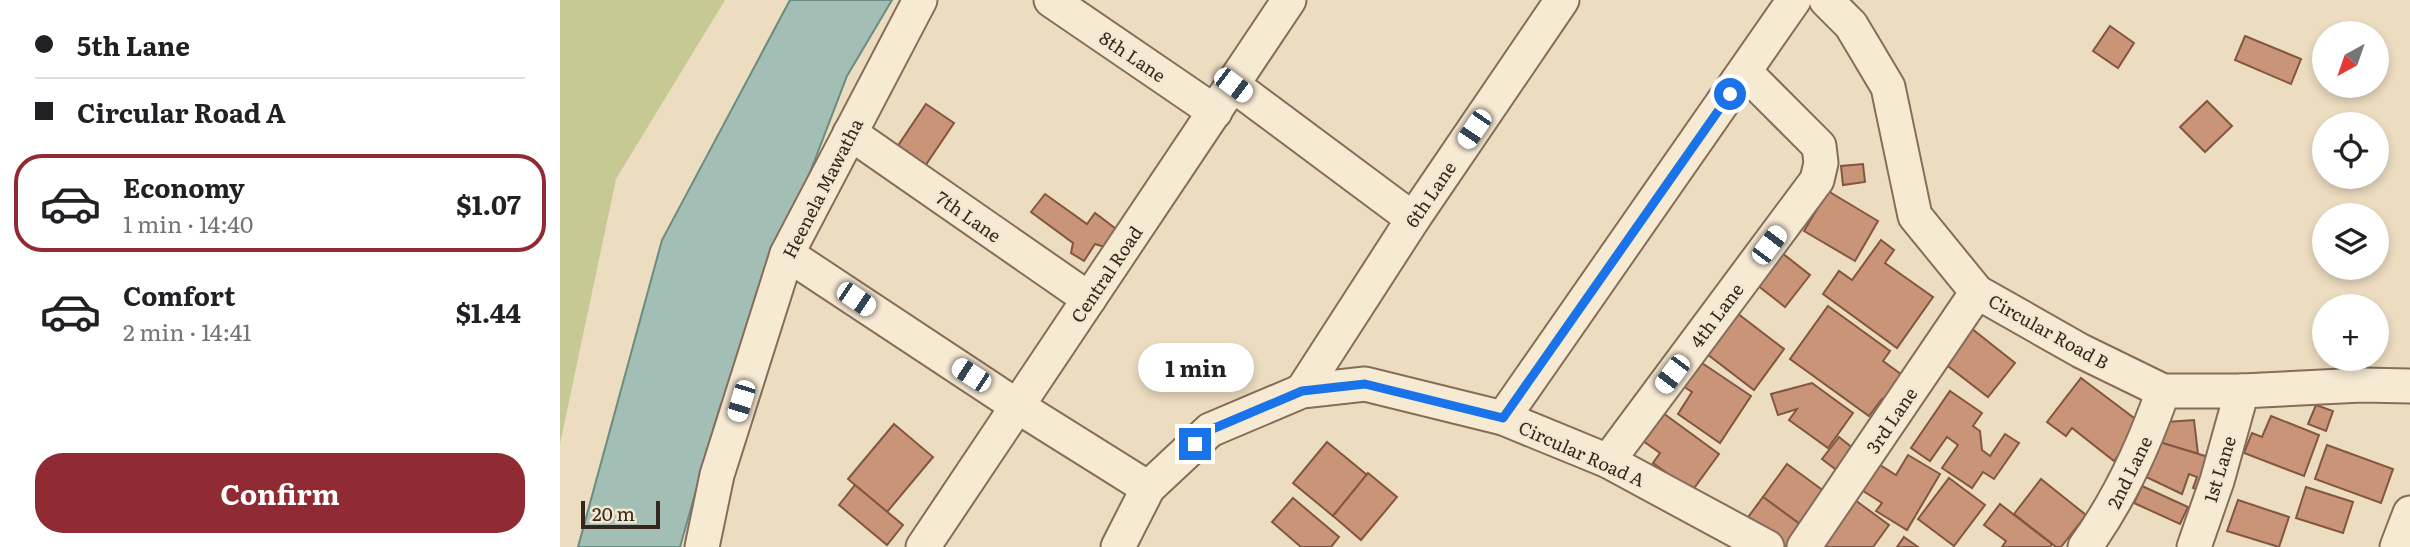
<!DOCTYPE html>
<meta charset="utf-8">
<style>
body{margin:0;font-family:Literata,serif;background:#f2f2f2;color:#202124;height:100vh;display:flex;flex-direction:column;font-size:26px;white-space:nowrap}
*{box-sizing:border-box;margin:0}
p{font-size:23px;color:#757577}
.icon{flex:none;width:38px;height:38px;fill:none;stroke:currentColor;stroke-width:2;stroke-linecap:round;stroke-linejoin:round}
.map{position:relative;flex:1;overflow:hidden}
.sheet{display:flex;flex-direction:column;background:#fff;width:560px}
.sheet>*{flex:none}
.hud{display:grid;align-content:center;height:154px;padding:0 35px;background:#fff}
.needle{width:46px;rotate:220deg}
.buttons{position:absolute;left:1752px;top:21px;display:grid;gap:14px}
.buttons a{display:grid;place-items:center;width:77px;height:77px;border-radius:50%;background:#fff;box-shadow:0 4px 10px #0003;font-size:35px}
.scale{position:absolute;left:21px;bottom:18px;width:79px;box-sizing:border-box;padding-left:7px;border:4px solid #35271d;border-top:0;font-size:19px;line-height:24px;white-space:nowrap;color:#35271d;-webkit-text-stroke:5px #f4e7d0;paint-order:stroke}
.end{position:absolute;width:32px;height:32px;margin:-16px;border:9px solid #1a73e8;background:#fff;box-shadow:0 0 0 4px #fff}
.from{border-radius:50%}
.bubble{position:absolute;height:49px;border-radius:24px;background:#fff;box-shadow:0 4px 10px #0003;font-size:23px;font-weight:700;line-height:49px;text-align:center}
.car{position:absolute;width:21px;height:42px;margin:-21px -10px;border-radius:9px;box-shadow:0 0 5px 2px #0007;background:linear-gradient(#fff 24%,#345 0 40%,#fff 0 76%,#345 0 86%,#fff 0)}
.hud b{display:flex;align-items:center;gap:24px;height:66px;font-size:26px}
.hud b+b{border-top:2px solid #e0e0e0}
.hud i{width:18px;height:18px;background:#202124}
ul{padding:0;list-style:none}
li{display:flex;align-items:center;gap:21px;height:98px;margin:0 14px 10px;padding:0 21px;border:4px solid transparent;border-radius:28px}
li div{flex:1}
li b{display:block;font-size:26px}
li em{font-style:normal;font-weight:700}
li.on{border-color:#912b33}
li>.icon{width:63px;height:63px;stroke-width:1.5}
.cta{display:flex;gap:14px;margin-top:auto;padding:14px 35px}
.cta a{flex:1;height:80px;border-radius:28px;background:#912b33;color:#fff;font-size:28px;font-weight:700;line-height:80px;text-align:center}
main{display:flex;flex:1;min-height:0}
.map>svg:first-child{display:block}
</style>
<main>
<section class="sheet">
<div class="hud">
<b><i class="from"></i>5th Lane</b>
<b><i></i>Circular Road A</b>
</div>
<ul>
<li class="on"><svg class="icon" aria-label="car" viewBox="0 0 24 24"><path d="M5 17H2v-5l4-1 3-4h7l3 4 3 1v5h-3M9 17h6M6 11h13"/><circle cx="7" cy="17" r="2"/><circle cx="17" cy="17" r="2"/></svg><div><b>Economy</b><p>1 min · 14:40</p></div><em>$1.07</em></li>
<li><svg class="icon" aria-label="car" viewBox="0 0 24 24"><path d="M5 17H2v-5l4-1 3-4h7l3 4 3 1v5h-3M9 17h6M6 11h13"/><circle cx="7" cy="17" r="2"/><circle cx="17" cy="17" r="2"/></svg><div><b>Comfort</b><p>2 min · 14:41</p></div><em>$1.44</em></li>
</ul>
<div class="cta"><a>Confirm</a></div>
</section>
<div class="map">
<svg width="1850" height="547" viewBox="0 0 1850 547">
<rect width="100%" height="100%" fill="#ecdcc0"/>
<!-- green -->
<polygon fill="#c7c995" points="0,0 165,0 56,179 0,444"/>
<!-- water -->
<polygon fill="#a3beb5" stroke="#6b8c81" stroke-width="2" points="230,0 332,0 287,76 159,410 120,547 18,547 102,240"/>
<!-- building -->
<g fill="#c99477" stroke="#835640" stroke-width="2">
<polygon points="1550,26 1574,43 1558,68 1533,51"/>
<polygon points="1685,36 1741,59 1731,84 1675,60"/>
<polygon points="1647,101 1672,126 1645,152 1620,127"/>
<polygon points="366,104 394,123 359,175 331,156"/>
<polygon points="1303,164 1305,182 1283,185 1281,166"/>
<polygon points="1268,191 1318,221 1295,261 1244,231"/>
<polygon points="485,194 527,224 535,213 560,232 548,248 535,244 524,261 511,253 513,243 471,212"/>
<polygon points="1321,240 1334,250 1325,263 1373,297 1337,348 1263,294 1279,271 1292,280"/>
<polygon points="1217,249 1250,275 1225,307 1192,281"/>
<polygon points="1268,306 1330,351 1323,361 1349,380 1330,405 1322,399 1309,416 1230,359"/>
<polygon points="1177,313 1224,349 1194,390 1147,354"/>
<polygon points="1411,328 1455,363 1428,397 1384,363"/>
<polygon points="1133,357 1191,396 1160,443 1118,414 1132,392 1117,382"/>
<polygon points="1521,378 1582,424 1554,461 1512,428 1506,436 1487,422"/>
<polygon points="1252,383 1293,413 1268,448 1229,420 1237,409 1218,415 1211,394"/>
<polygon points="1390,391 1422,413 1413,426 1420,431 1422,450 1430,456 1445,434 1459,443 1434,479 1423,472 1412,488 1382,468 1398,445 1387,437 1370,461 1351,448"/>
<polygon points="1756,405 1773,411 1766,431 1748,424"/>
<polygon points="1103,413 1159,454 1132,491 1093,463 1100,453 1083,441"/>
<polygon points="1711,416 1759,435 1744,476 1684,453 1692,433 1702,437"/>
<polygon points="1634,420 1638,454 1596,441 1606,422"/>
<polygon points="334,424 373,457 327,512 288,479"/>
<polygon points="1279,437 1300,454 1283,475 1262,459"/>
<polygon points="1596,441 1655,459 1644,492 1633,488 1637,477 1629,474 1622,494 1584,476"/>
<polygon points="767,442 807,475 773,516 733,483"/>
<polygon points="1767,445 1833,469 1821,503 1755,479"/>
<polygon points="1348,455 1380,474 1347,530 1316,511 1322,503 1300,489 1317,463 1336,475"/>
<polygon points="1227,464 1272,497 1248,530 1203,497"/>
<polygon points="808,473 837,497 801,540 773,516"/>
<polygon points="1389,478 1425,505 1394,546 1358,519"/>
<polygon points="1481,479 1526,515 1501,547 1496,547 1454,514"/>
<polygon points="295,485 343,525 327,545 279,505"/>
<polygon points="1582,486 1628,507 1620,524 1574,503"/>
<polygon points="1746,487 1793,502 1783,533 1736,518"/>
<polygon points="1203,497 1248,530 1235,547 1223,547 1186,520"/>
<polygon points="733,498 779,537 771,547 741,547 712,522"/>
<polygon points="1295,500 1329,525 1313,547 1262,547"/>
<polygon points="1678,500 1729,517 1719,547 1667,531"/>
<polygon points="1440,504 1492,544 1490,547 1442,547 1446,541 1424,525"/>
<polygon points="1344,537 1358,547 1337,547"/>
</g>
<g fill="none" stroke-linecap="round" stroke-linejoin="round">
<defs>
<g id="minor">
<polyline points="491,0 655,112"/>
<polyline points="1266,0 1291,25 1328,87 1355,216 1417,292 1521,351 1603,391 1682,391 1802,385 1850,386"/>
<polyline points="673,85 853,219"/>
<polyline points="290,133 529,299"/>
<polyline points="227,254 457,406 588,488"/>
<polyline points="742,391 853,219 1002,0"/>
<polyline points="943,418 1234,0"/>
<polyline points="1048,461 1257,180 1261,163 1259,146 1185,72"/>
<polyline points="142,547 157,475 227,254 360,0"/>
<polyline points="363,547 729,0"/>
<polyline points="558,547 588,488 650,430 742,391 805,384 943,418 1048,461 1207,547"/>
<polyline points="1244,547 1417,292"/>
<path d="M1525 547C1559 500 1584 446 1603 391"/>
<polyline points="1634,547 1657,481 1682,391"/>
<polyline points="1837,547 1850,513"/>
</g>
</defs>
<!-- minor casing -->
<use href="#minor" stroke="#856d59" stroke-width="37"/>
<!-- minor -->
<use href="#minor" stroke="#f7ead3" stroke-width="33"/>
</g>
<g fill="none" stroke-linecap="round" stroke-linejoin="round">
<!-- route -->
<polyline stroke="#1a73e8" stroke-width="9" points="635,444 650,430 742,391 805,384 943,418 1170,94"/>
</g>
<g text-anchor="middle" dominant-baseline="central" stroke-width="5" stroke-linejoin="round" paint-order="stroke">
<!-- street labels -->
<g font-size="18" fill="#35271d" stroke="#f4e7d0">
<text transform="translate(573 56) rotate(34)">8th Lane</text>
<text transform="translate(262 188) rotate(-63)">Heenela Mawatha</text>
<text transform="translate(870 194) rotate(-56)">6th Lane</text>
<text transform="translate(409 216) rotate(35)">7th Lane</text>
<text transform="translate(546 274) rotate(-56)">Central Road</text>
<text transform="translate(1156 315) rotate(-53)">4th Lane</text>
<text transform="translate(1489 331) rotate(29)">Circular Road B</text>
<text transform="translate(1331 420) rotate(-56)">3rd Lane</text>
<text transform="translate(1022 453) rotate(24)">Circular Road A</text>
<text transform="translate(1659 469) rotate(-73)">1st Lane</text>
<text transform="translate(1569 472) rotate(-64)">2nd Lane</text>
</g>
</g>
</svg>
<div class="buttons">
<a><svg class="needle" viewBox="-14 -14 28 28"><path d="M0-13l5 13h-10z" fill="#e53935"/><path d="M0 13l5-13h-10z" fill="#757577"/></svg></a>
<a><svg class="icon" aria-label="locate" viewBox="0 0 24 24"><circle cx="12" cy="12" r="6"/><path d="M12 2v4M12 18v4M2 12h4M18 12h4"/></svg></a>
<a><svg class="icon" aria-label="layers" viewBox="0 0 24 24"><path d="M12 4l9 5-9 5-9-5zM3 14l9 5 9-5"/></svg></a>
<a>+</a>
</div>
<div class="scale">20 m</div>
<i class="end from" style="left:1170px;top:94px"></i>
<i class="end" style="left:635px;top:444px"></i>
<div class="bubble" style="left:578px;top:343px;width:116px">1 min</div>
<i class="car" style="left:673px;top:85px;rotate:127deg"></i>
<i class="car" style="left:914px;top:129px;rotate:214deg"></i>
<i class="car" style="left:1209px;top:245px;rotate:37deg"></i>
<i class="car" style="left:296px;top:299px;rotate:124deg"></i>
<i class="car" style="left:1112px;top:374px;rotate:217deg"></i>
<i class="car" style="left:411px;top:375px;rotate:303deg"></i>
<i class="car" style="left:181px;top:401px;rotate:197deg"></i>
</div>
</main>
